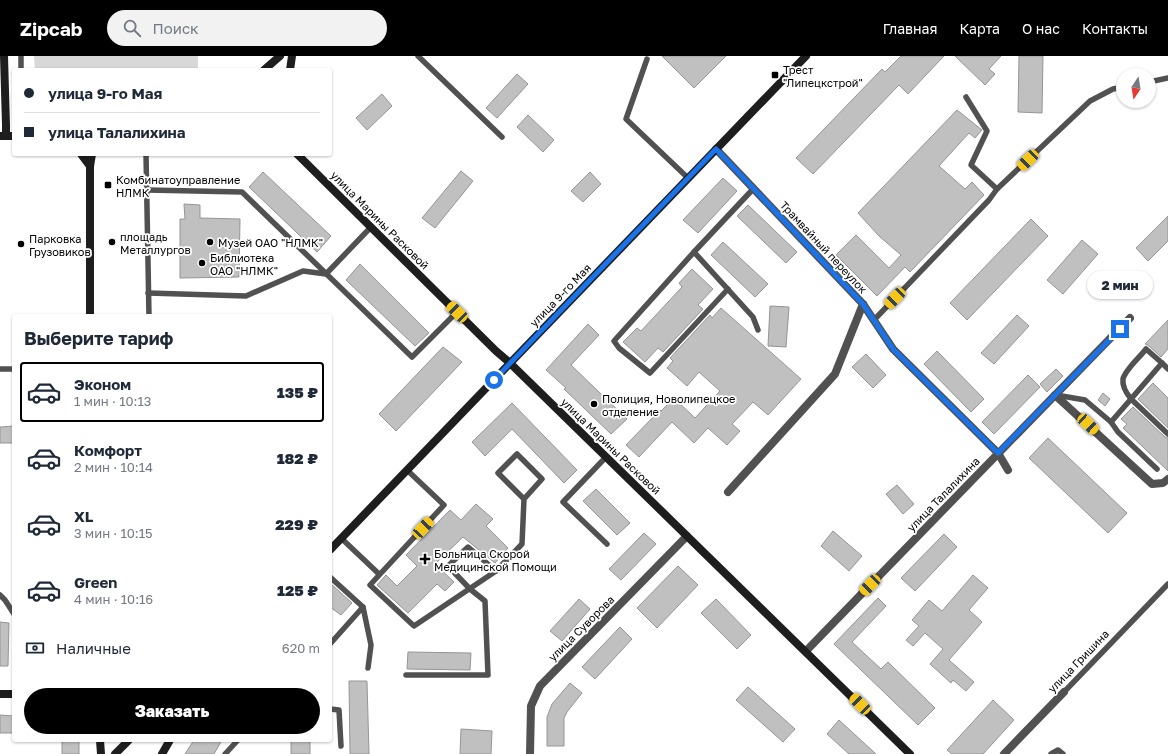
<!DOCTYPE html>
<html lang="ru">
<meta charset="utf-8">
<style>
body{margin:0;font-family:"Golos Text",sans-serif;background:#f2f2f3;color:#1f2937;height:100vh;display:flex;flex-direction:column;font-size:15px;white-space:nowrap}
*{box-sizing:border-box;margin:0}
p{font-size:13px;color:#747a83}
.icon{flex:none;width:22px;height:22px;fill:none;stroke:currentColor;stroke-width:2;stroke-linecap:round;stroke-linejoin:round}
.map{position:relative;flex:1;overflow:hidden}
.details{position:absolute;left:12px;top:258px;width:320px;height:428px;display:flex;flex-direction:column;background:#fff;border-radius:4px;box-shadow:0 1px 3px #0004}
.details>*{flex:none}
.hud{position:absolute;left:12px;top:12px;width:320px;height:88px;border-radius:4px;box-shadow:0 1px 3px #0004;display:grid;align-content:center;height:88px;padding:0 12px;background:#fff}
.needle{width:26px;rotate:192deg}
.controls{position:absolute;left:1116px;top:12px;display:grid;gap:8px}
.controls a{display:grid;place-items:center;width:40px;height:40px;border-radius:50%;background:#fff;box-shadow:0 1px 3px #0004;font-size:20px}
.end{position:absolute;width:18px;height:18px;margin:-9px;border:5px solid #1a73e8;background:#fff;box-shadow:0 0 0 2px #fff}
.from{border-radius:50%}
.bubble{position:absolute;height:28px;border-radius:14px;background:#fff;box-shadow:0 1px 3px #0004;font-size:13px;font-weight:800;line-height:28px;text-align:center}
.car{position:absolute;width:12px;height:24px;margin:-12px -6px;border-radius:5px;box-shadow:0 0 3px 1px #0007;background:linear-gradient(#f5c518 24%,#345 0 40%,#f5c518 0 76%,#345 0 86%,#f5c518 0)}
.hud b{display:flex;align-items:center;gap:14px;height:38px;font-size:15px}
.hud b+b{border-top:1px solid #e0e1e3}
.hud i{width:10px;height:10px;background:#1f2937}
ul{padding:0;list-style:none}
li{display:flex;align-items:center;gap:12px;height:60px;margin:0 8px 6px;padding:0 4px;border:2px solid transparent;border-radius:4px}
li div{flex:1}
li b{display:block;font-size:15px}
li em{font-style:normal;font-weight:800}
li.current{border-color:#000}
li>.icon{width:36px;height:36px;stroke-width:1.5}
h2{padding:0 12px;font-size:18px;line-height:48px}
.pay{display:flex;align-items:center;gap:10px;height:44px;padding:0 12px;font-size:15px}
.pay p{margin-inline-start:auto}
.action{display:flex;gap:8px;margin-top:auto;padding:8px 12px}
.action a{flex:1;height:46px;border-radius:24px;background:#000;color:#fff;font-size:16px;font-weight:800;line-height:46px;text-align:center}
header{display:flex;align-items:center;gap:24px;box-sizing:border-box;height:56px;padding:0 20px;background:#000;color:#fff}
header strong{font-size:19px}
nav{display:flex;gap:22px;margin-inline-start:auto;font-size:14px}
.search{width:280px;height:36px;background:#f2f2f3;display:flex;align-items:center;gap:10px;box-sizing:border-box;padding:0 14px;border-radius:22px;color:#747a83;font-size:15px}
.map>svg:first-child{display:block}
</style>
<header>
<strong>Zipcab</strong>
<div class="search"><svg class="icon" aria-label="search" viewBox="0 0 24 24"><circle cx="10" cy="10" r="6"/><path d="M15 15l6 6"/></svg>Поиск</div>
<nav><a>Главная</a><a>Карта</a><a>О нас</a><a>Контакты</a></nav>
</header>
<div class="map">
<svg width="1168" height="698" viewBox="0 0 1168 698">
<rect width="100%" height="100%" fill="#fff"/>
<!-- green -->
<polygon fill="#d8d8d8" points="34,0 198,0 198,14 35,14"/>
<!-- building -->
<g fill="#c0c0c0" stroke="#959595">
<polygon points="662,0 726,0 694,32"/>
<polygon points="901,0 944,0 908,38 899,29 813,118 796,102 882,13 885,16"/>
<polygon points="955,0 1001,0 989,13 995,18 985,29"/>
<polygon points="1019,0 1043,0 1042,57 1018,56"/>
<polygon points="517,18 528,28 497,62 486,52"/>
<polygon points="382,38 392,50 367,74 356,62"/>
<polygon points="957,54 982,74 975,82 969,77 939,110 965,133 972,126 984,139 910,216 905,211 877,240 836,199 856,179 889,212 901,199 879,180 858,157"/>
<polygon points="528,59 554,84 543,96 517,71"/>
<polygon points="461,115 473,125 435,172 422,162"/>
<polygon points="263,116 331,180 317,196 249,131"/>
<polygon points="590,116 601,128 583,146 571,135"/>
<polygon points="723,122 737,135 698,177 683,164"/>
<polygon points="184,148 200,149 200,162 240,163 239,221 180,222 180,163 185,163"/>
<polygon points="748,149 797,196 786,207 737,160"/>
<polygon points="1168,160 1168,185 1148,205 1136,192"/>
<polygon points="1031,163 1048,180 967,264 950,247"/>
<polygon points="1082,184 1098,198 1063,238 1047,224"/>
<polygon points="723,186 768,228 755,241 711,199"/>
<polygon points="360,208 429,277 415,290 346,224"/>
<polygon points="692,213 713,233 698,249 703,253 663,296 658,292 645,306 623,286 637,272 641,275 682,231 679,227"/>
<polygon points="770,250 789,251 786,291 768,290"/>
<polygon points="721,252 801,323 768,359 753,346 732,368 740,375 727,389 708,372 694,387 672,366 639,401 626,389 660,354 661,355 674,342 695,362 720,335 699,316 687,330 667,312 673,305 670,302 710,259 712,262"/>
<polygon points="1017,259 1029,270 994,308 981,297"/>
<polygon points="1168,264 1168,293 1161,301 1149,290 1145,288"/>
<polygon points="588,268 599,279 571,309 627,363 611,378 564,333 566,332 546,314"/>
<polygon points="443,291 462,306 396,375 379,358"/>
<polygon points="937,295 984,343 971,356 924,308"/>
<polygon points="866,298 886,319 873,332 852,311"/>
<polygon points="1056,313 1063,320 1047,336 1040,328"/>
<polygon points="1028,319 1040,331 994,378 982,366"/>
<polygon points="1153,327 1168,342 1168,372 1138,343"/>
<polygon points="1103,337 1110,343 1105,350 1098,344"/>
<polygon points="512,347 577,414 564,427 512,373 485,400 472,386"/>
<polygon points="1133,351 1165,381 1168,382 1168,415 1123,372 1127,368 1121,363"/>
<polygon points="14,370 14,387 0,387 0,371"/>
<polygon points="1048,382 1127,457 1108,477 1029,402"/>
<polygon points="897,429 914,448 903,458 886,438"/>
<polygon points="596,433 630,467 617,479 583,445"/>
<polygon points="476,448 493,463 486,470 508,492 495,507 463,481 435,508 454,526 445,535 437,528 408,557 377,529 386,519 397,530 417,510 406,499 450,454 461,464"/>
<polygon points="833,475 862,500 849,515 821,490"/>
<polygon points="644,477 656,488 621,524 609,513"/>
<polygon points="944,478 957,491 915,535 901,522"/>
<polygon points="678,510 698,529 657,572 637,552"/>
<polygon points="973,519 988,532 969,554 982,566 949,604 974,626 966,635 953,624 951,627 930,608 943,593 925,577 913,590 906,584 919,570 912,564 929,544 942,555"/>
<polygon points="330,527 352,547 341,559 330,551"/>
<polygon points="878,542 886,550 852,586 881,613 888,606 935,652 918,669 834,588"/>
<polygon points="579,543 590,553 562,585 550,575"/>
<polygon points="716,543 751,579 737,593 701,557"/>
<polygon points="0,566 9,567 8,610 0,610"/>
<polygon points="620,571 632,583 595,623 582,611"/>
<polygon points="408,596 471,597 470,614 407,613"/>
<polygon points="349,625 367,625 369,698 350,698"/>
<polygon points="570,627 582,637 567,656 564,662 564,690 547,690 547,661 552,648"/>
<polygon points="748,631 795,673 783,686 736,644"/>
<polygon points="993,644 1014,664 983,698 952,698 947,694"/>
<polygon points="0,659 14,660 14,677 0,677"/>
<polygon points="839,664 876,698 849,698 827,678"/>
<polygon points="461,673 492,675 491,698 460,698"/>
<rect x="62" y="684" width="17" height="14"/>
<polygon points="194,684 222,684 214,698 185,698"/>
<rect x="291" y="684" width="19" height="14"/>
</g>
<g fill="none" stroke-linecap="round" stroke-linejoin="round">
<!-- lane -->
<g stroke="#515151" stroke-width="5.5">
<polyline points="21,0 21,14"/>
<polyline points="418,0 502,81"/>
<polyline points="647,3 626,63 688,122"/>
<polyline points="1149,26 1168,22"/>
<polyline points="966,41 987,75 971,109 997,133"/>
<polyline points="146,98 149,260"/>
<polyline points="754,132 694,196 753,261 758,274"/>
<polyline points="147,134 242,136 412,301 457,256"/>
<polyline points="694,196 614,285 619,292 650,317 728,233"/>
<polyline points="148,237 246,240 303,215 326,218 371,171"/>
<polyline points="874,264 989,144 997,133 1090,45 1113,33 1123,31"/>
<polyline points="0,313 14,313"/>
<polyline points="1168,313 1162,307 1131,343 1168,378"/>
<path d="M1056 339 1085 344 1111 366 1131 343C1127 338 1122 330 1123 323 1125 314 1140 301 1146 293L1162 307"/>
<polyline points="1111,366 1118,376 1157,413"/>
<polyline points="606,401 563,446 607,488"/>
<polyline points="407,414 444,449 370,529 414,570 496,515 522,488 524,443 542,423 517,398 498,417 524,443"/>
<polyline points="341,482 379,518"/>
<polyline points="330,521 363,551 330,588"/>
<polyline points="0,539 5,544 14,558"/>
<polyline points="363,551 371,589 368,612"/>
<polyline points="406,619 488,619 485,545 470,533 448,510 468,491 496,515"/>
<polyline points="1064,636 1168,528"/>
<polyline points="330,653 339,654 341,690"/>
<polyline points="225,698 238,684"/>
<polyline points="1051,698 1058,694 1063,698"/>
</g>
<!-- street -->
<g stroke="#515151" stroke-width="8">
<polyline points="716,93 863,248 893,293 998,397 1008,414"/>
<polyline points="1055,339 1152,428 1163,427 1168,423"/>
<polyline points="728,436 835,318 863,248"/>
<polyline points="806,595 1130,262"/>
<polyline points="530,698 531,650 540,630 687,480"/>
<polyline points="1004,698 1064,636"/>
</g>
<!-- secondary -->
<g stroke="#1e1e1e" stroke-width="8">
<polyline points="4,0 6,69 6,80"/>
<polyline points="264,14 280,0"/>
<polyline points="290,14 292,0"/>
<polyline points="0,80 14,80"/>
<polyline points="81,98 90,110"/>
<polyline points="297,98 496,295 510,307 910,698"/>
<polyline points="90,260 90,110 92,98"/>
<polyline points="330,494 806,0"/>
<polyline points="0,638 14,638"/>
<polyline points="100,684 101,698"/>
<polyline points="115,698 129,684"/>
<polyline points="162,698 170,684"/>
</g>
</g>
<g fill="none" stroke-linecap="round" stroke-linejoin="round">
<!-- route -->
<polyline stroke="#1a73e8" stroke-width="5" points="494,324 716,93 863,248 893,293 998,397 1120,273"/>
</g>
<!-- markers -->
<g fill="#000" stroke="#fff" stroke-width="1.5">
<rect x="771" y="15" width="8" height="8" rx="2"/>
<rect x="104" y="125" width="8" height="8" rx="2"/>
<circle cx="112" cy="186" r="4"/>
<circle cx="210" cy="186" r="4"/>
<circle cx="21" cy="188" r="4"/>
<circle cx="202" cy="207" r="4"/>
<circle cx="594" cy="348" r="4"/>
<path d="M423 497h4v4h4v4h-4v4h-4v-4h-4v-4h4z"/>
</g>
<g text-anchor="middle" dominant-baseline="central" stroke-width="3.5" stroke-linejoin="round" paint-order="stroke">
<!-- poi labels -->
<g font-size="11" fill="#000" stroke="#fff" text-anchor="start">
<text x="783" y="13">Трест<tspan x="783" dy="13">"Липецкстрой"</tspan></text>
<text x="116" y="123">Комбинатоуправление<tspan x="116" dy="13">НЛМК</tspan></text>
<text x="120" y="180">площадь<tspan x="120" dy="13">Металлургов</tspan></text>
<text x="29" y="182">Парковка<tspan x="29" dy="13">Грузовиков</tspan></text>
<text x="218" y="186">Музей ОАО "НЛМК"</text>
<text x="210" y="201">Библиотека<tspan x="210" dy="13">ОАО "НЛМК"</tspan></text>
<text x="602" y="342">Полиция, Новолипецкое<tspan x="602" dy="13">отделение</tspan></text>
<text x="434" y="497">Больница Скорой<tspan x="434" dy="13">Медицинской Помощи</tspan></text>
</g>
<!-- street labels -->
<g font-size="11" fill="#000" stroke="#fff">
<text transform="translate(380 164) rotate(45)">улица Марины Расковой</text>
<text transform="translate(824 191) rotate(47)">Трамвайный переулок</text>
<text transform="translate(560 239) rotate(-46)">улица 9-го Мая</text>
<text transform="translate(611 390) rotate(44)">улица Марины Расковой</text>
<text transform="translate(943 438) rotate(-46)">улица Талалихина</text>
<text transform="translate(581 572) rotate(-45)">улица Суворова</text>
<text transform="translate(1078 605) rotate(-46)">улица Гришина</text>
</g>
</g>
</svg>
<div class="controls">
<a><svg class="needle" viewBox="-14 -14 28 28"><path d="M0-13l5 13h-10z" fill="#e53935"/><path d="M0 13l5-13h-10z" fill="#747a83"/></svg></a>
</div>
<i class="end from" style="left:494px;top:324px"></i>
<i class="end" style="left:1120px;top:273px"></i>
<div class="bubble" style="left:1087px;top:215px;width:66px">2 мин</div>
<i class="car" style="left:1028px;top:104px;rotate:226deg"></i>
<i class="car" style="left:895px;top:242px;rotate:224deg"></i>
<i class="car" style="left:457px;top:256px;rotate:314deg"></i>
<i class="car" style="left:1088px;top:368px;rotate:133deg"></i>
<i class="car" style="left:423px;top:472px;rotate:43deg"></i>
<i class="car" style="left:870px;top:529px;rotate:224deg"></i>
<i class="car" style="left:860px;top:648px;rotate:315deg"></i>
<div class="hud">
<b><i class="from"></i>улица 9-го Мая</b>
<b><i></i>улица Талалихина</b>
</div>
<section class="details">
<h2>Выберите тариф</h2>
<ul>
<li class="current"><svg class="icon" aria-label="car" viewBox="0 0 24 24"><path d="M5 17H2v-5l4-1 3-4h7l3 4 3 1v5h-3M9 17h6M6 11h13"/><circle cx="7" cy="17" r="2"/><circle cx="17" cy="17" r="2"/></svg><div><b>Эконом</b><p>1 мин · 10:13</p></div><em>135 ₽</em></li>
<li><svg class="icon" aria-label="car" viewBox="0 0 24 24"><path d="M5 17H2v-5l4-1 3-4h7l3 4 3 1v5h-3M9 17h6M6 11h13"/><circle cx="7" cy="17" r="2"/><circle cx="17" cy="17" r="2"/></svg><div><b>Комфорт</b><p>2 мин · 10:14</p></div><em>182 ₽</em></li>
<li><svg class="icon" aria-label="car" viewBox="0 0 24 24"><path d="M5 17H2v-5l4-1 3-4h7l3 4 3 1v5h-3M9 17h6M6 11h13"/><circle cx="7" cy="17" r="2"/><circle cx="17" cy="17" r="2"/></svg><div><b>XL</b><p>3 мин · 10:15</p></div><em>229 ₽</em></li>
<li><svg class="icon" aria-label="car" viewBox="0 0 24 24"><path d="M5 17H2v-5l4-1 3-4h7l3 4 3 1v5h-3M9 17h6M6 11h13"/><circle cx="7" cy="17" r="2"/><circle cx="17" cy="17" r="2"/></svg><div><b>Green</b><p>4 мин · 10:16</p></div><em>125 ₽</em></li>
</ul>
<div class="pay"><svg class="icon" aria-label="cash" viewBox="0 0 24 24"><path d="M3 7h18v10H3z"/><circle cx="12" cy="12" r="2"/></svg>Наличные<p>620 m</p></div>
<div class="action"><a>Заказать</a></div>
</section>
</div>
